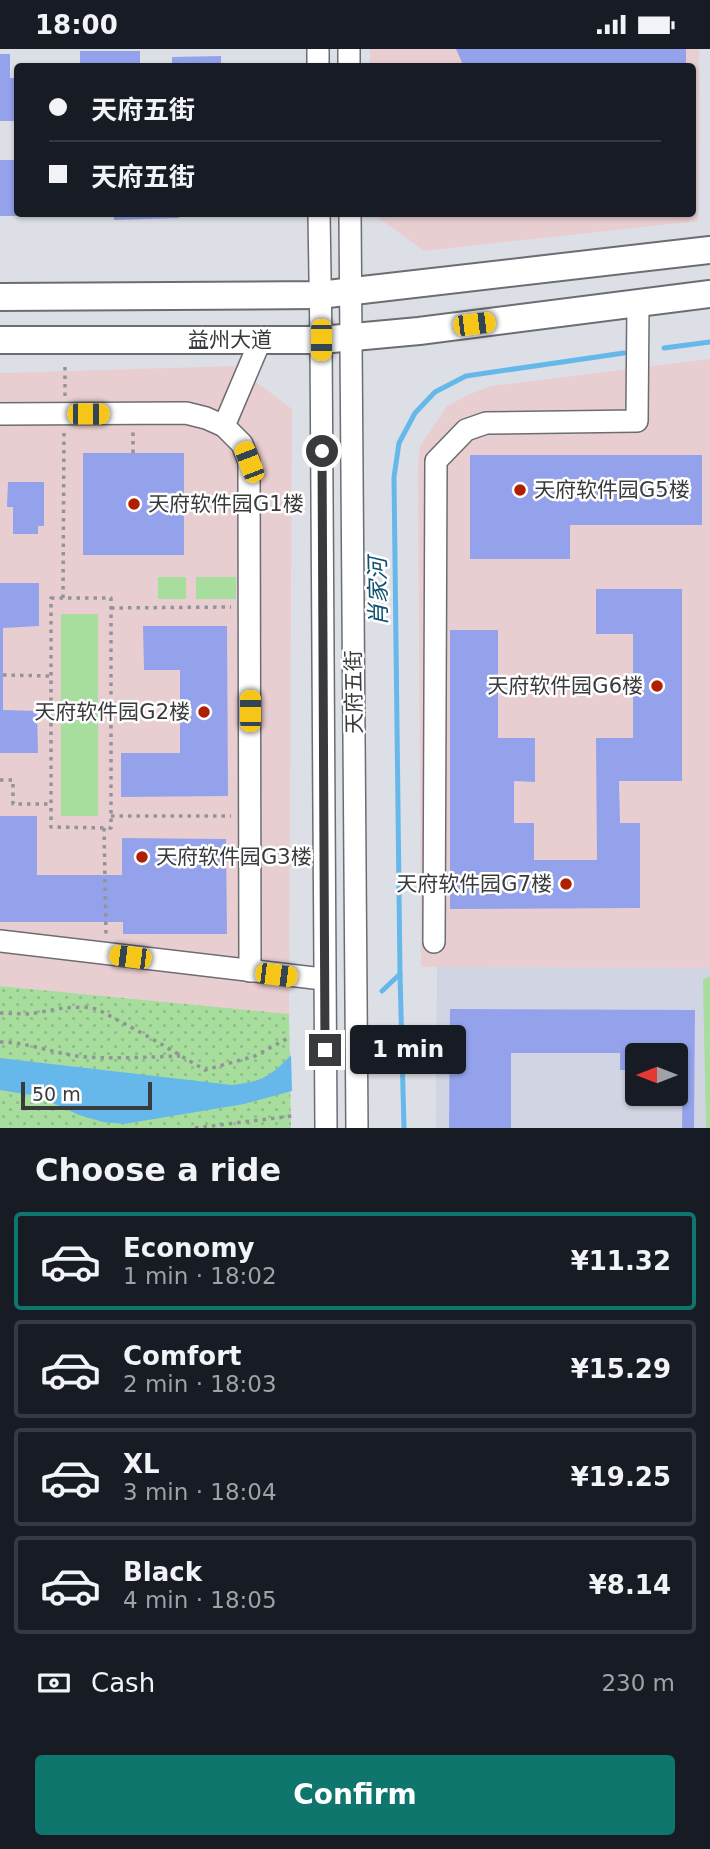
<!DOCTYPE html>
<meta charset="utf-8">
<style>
body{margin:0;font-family:"DejaVu Sans","Noto Sans SC",sans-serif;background:#242831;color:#f1f3f6;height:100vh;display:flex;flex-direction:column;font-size:26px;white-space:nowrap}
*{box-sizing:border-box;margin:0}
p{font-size:23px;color:#9ea1a6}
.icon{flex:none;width:38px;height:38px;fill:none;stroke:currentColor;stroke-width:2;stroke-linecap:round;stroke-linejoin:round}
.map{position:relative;height:1079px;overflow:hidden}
.panel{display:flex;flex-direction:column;background:#171b24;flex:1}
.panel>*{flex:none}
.top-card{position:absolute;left:14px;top:14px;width:682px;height:154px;border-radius:7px;box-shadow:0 2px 5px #0004;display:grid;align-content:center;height:154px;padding:0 35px;background:#171b24}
.needle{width:46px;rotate:270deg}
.fabs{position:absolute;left:625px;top:994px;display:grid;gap:14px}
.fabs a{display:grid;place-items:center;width:63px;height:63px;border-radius:7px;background:#171b24;box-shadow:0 2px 5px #0004;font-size:35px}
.scale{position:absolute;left:21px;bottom:18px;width:131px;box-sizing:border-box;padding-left:7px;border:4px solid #393a3d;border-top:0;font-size:19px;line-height:24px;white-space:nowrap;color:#393a3d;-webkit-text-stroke:5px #fff;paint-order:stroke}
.end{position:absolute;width:32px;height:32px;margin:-16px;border:9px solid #393a3d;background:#fff;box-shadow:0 0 0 4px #fff}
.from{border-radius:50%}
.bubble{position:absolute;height:49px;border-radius:7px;background:#171b24;box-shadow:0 2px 5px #0004;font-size:23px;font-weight:800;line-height:49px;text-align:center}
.car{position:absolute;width:21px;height:42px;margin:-21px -10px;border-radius:9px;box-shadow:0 0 5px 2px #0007;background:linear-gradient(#f5c518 24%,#345 0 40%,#f5c518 0 76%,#345 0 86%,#f5c518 0)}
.top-card b{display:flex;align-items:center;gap:24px;height:66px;font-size:26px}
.top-card b+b{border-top:2px solid #363941}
.top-card i{width:18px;height:18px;background:#f1f3f6}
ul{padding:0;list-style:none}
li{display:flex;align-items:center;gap:21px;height:98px;margin:0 14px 10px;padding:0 21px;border:4px solid #363941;border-radius:7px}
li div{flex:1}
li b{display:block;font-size:26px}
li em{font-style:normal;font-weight:800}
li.on{border-color:#0f766e}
li>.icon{width:63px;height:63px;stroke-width:1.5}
h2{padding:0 35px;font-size:32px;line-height:84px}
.pay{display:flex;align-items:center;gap:18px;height:77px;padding:0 35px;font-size:26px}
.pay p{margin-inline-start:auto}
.primary-button{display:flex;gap:14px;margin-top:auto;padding:14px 35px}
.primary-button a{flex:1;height:80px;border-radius:7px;background:#0f766e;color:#fff;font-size:28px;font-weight:800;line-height:80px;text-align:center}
.status{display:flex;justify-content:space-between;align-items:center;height:49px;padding:0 35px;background:#171b24;direction:ltr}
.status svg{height:19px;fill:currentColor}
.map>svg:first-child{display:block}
</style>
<div class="status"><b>18:00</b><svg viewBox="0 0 49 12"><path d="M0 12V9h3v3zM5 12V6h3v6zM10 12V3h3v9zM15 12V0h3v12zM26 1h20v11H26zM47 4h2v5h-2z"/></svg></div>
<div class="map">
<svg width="710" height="1079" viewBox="0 0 710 1079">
<defs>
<pattern id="park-dots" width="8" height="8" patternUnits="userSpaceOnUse" patternTransform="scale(1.75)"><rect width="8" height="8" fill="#a7dd9d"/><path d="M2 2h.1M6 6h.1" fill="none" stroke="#90be88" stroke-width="1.8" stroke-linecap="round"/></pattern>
</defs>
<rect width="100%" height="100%" fill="#dddfe6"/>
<!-- commercial -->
<g fill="#e9ced1">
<polygon points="370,0 699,0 698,172 424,202 373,165 693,164 693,18 370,17"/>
<polygon points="710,310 710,919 421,918 418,421 420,397 447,357 468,346 491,337"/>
<polygon points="235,317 292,360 289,965 0,937 0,324"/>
</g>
<!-- built -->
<path fill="#d1d4e2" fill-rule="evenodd" d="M437 918 710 919V1079H436ZM637 1006H676V1045H637Z"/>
<!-- green -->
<g fill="#a7dd9d">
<polygon points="186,528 186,550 158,550 158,528"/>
<polygon points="236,528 236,550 196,550 196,528"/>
<rect x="61" y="565" width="37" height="202"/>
<polygon points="710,927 710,1079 706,1079 703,931"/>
</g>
<!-- park -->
<polygon fill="url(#park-dots)" points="0,937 289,965 291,1079 0,1079"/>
<!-- water -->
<path fill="#67b8ea" d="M291 1006 292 1042 244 1055 124 1075 103 1073 79 1066 37 1047 0 1041V1009L232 1036C262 1033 271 1027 291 1006Z"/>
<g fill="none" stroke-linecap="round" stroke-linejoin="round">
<!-- stream -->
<g stroke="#67b8ea" stroke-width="5">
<polyline points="664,299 710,293"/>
<polyline points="382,942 400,925"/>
<polyline points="404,1079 400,925 394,428 399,394 415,364 435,343 466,327 624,304"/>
</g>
</g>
<!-- building -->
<g fill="#94a2eb">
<polygon points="456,0 686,0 686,18 464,18"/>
<rect x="80" y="2" width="60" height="16"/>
<polygon points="0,5 10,5 10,29 18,29 18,72 0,72"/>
<polygon points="221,7 221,18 172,18 172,8"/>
<rect x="0" y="111" width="18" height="56"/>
<polygon points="114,164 184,164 179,169 114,171"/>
<rect x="83" y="404" width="101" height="102"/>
<polygon points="470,406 702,406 702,476 570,476 570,510 470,510"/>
<polygon points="8,433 44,433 44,477 38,477 38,485 13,485 13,458 7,458"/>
<polygon points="0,534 39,534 39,577 3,579 3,661 37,662 38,704 0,704"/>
<polygon points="596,540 682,540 682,732 619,732 620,774 640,774 640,859 450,860 450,581 498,581 498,689 535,689 535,733 514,732 514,774 534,774 534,811 597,811 596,689 633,689 633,585 596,585"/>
<polygon points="143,577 227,577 228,747 121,748 121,704 180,704 180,621 144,621"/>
<polygon points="0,767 37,767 37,826 122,826 122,789 226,790 227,885 123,885 123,873 0,873"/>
<polygon points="450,960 695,961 694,1079 682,1079 683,1021 676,1021 676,1006 637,1006 637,1021 620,1021 620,1004 511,1004 511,1079 449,1079"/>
</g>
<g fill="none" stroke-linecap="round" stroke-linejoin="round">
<defs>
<g id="minor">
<polyline points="318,0 318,18"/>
<polyline points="349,0 349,18"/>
<polyline points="319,164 321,291 326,1079"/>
<polyline points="350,164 357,1079"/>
<polyline points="0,365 186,364 206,369 224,377"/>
<polyline points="0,892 314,929"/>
<polyline points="434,893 436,412 466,381 486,374 637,372 638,255"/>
<polyline points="250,922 249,413 242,395 224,377 261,290"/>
</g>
<g id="major">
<polyline points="0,248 319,246 710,201"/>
<polyline points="0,291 321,291 419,282 710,245"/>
</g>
</defs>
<!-- minor casing -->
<use href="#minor" stroke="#6b6d73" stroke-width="24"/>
<!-- major casing -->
<use href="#major" stroke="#6b6d73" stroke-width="30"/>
<!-- path -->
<g stroke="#929499" stroke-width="3.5" stroke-dasharray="3.5 5" stroke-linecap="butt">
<polyline points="65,347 65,318"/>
<polyline points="133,404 133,381"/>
<polygon points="51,549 111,549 111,779 51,778"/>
<polyline points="63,549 64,383"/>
<polyline points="111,559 231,558"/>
<polyline points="3,626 51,627"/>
<polyline points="0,731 13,731 13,755 51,755"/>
<polyline points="111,767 231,767"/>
<polyline points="104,779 106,885"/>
<polyline points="0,964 30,965 63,959 84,958 97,960 149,988 205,1021 255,1007 290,988"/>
<path d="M0 993C29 993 57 1006 86 1008 117 1010 149 1008 180 1007"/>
<polyline points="195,1079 292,1067"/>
</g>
<!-- minor -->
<use href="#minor" stroke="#fff" stroke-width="21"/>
<!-- major -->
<use href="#major" stroke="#fff" stroke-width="26"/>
</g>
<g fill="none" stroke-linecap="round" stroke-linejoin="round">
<!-- route -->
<polyline stroke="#393a3d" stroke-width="9" points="322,402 325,1001"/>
</g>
<!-- markers -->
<g fill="#ae2000" stroke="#fff" stroke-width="2.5">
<circle cx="520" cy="441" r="7"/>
<circle cx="134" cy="455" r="7"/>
<circle cx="657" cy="637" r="7"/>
<circle cx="204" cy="663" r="7"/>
<circle cx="142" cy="808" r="7"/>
<circle cx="566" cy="835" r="7"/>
</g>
<g text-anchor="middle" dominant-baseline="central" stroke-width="5" stroke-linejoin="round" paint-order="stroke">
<!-- street labels -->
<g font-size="21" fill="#393a3d" stroke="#fff">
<text x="230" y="291">益州大道</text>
<text transform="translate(354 643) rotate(-91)">天府五街</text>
</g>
<!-- poi labels -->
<g font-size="21" fill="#393a3d" stroke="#fff" text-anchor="start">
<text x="534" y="441">天府软件园G5楼</text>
<text x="148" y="455">天府软件园G1楼</text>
<text x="643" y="637" text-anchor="end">天府软件园G6楼</text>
<text x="190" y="663" text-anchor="end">天府软件园G2楼</text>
<text x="156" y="808">天府软件园G3楼</text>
<text x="552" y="835" text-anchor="end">天府软件园G7楼</text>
</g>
<!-- water labels -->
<g font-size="23" font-style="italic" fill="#0f5071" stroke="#fff">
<text transform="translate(378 543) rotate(-91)">肖家河</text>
</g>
</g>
</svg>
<div class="fabs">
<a><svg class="needle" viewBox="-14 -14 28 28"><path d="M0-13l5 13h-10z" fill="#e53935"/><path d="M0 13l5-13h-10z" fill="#9ea1a6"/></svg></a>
</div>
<div class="scale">50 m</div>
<i class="end from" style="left:322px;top:402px"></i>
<i class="end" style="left:325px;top:1001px"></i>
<div class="bubble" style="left:350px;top:976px;width:116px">1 min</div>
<i class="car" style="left:474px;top:275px;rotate:83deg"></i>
<i class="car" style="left:321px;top:291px;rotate:180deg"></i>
<i class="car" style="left:88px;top:365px;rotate:90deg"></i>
<i class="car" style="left:249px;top:413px;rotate:339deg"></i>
<i class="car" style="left:250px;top:662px;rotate:0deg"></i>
<i class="car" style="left:130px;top:908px;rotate:277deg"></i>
<i class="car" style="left:276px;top:926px;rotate:97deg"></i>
<div class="top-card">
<b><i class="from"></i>天府五街</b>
<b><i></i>天府五街</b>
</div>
</div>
<section class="panel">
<h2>Choose a ride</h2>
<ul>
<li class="on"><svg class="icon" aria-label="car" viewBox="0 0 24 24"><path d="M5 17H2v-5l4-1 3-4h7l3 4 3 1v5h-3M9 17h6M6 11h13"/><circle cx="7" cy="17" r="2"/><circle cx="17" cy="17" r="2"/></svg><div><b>Economy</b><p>1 min · 18:02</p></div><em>¥11.32</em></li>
<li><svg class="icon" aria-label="car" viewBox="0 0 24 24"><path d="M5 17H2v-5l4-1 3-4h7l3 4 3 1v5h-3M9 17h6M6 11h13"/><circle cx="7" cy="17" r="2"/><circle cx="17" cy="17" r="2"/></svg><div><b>Comfort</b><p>2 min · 18:03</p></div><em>¥15.29</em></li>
<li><svg class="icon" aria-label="car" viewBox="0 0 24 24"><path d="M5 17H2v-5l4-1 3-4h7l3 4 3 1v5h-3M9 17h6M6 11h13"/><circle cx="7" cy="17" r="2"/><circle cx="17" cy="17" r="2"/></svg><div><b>XL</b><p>3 min · 18:04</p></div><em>¥19.25</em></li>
<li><svg class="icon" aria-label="car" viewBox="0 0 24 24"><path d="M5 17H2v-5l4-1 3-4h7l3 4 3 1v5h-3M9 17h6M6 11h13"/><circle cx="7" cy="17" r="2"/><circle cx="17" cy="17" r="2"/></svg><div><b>Black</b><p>4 min · 18:05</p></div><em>¥8.14</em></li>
</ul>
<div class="pay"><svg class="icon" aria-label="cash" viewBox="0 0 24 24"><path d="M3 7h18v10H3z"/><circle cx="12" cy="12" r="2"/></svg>Cash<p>230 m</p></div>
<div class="primary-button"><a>Confirm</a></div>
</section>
